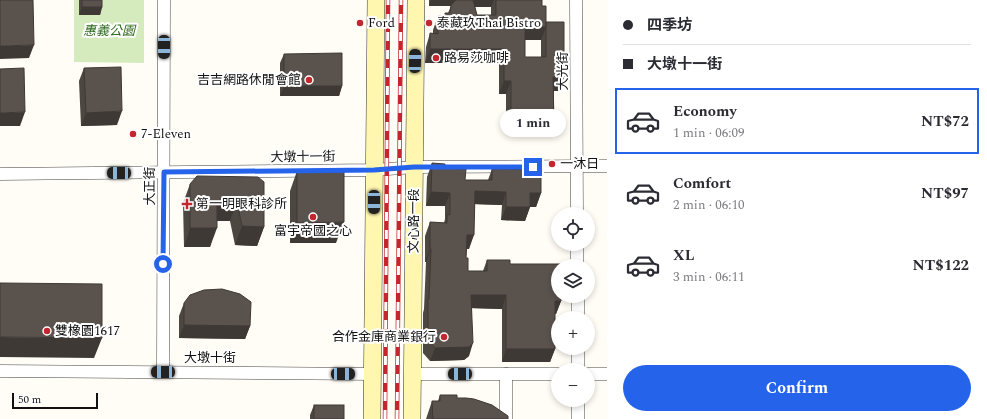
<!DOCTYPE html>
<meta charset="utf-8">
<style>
body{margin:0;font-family:Spectral,"Noto Sans TC",serif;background:#f2f2f3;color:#2b2b33;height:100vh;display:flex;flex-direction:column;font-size:15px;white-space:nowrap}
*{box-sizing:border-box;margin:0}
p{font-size:13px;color:#7c7c81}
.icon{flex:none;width:22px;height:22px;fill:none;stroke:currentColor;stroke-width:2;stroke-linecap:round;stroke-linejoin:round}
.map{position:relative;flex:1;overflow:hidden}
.details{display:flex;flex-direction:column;background:#fff;width:380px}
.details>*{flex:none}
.guide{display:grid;align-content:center;height:88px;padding:0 16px;background:#fff}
.buttons{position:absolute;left:551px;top:207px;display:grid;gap:8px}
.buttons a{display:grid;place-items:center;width:44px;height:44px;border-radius:50%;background:#fff;box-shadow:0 2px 6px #0003;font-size:20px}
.scale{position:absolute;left:12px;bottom:10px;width:86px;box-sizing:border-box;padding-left:4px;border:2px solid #111;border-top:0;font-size:11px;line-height:14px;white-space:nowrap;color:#111;-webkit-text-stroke:3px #fff;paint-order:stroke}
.end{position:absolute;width:18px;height:18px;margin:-9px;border:5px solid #2563eb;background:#fff;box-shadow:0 0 0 2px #fff}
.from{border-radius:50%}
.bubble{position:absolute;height:28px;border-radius:14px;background:#fff;box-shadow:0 2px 6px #0003;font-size:13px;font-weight:700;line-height:28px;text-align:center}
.car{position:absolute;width:12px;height:24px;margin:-12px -6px;border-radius:5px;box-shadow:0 0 3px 1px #0007;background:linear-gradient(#222 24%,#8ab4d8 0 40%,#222 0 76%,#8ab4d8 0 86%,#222 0)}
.guide b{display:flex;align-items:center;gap:14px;height:38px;font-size:15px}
.guide b+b{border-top:1px solid #e1e1e2}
.guide i{width:10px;height:10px;background:#2b2b33}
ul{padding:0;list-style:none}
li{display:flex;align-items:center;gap:12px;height:66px;margin:0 8px 6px;padding:0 8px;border:2px solid transparent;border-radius:0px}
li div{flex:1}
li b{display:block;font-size:15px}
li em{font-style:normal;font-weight:700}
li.active{border-color:#2563eb}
li>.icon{width:36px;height:36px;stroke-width:1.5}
.primary-button{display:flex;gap:8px;margin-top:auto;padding:8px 16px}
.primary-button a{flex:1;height:46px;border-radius:24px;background:#2563eb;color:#fff;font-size:16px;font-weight:700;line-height:46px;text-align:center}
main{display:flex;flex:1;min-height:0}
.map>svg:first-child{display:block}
</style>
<main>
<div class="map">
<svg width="607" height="419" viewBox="0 0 607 419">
<rect width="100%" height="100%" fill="#fffdf5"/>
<!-- green -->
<polygon fill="#d5ebbd" points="74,0 144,0 144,63 74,62"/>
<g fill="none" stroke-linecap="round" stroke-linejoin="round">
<defs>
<g id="minor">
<polyline points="576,0 577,214"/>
<polyline points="0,174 375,170 414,167 607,166"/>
<polyline points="577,244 577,266"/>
<polyline points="578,296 578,318"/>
<polyline points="578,348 578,370"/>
<polyline points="0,371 373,374"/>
<polyline points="163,372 164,0"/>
<polyline points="413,374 558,374"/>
<polyline points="588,374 607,374"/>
<polyline points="506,419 506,374"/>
<polyline points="578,419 578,400"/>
</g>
<g id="secondary">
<polyline points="372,419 376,0"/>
<polyline points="412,419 416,0"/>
</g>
</defs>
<!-- minor casing -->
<use href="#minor" stroke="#444" stroke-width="13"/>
<!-- secondary casing -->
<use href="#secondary" stroke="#333" stroke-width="18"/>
<!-- minor -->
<use href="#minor" stroke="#fff" stroke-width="12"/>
<!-- secondary -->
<use href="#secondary" stroke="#fff6b0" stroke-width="17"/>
<defs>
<g id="rail">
<polyline points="385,419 388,0"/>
<polyline points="397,419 401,0"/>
</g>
</defs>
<!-- rail casing -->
<use href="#rail" stroke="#c4262e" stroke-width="4.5"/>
<!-- rail -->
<use href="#rail" stroke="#fff" stroke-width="3" stroke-dasharray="9" stroke-linecap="butt"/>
</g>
<!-- wall -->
<g fill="#4d4742" fill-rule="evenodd">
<polygon points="79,0 102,0 102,7 100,15 79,15"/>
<path d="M429 0H542V6L546 24V22L564 77 559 91H554V123L549 137H516V134H506V94H499V63H425L426 47 430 33 433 34V30L438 16H444L445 13H448L451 6H429ZM475 7H491V15H477ZM541 39V57H525V40H541Z"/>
<polygon points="284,54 342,86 339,96 280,96 280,63"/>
<polygon points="84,68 117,125 81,126 79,81"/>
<polygon points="432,163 445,168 465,180 488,180 492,169 541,193 536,207 530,207 525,221 501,220 502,205 475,204 469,249 467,249 466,258 468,271 483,271 487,260 510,264 561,301 556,314 555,314 555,349 550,362 502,362 502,309 472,308 469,356 464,360 430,361 423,353 423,313 424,309 426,262 425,262 425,236 430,222 444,223 445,219 445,206 426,206 427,177"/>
<polygon points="297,171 336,243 290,243 290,191"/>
<polygon points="258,177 264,227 257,246 235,245 230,221 217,221 210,247 184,247 183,203 190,184"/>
<polygon points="184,303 250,326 245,339 179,338 179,316"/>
<polygon points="440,395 457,398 508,419 426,419 432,401 438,401"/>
<polygon points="314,405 344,419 310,419 310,415"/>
</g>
<!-- shaded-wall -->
<g fill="#3f3936">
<polygon points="431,0 460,0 457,6 429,6"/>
<polygon points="468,0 494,0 491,7 466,7"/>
<polygon points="82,7 102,7 100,15 79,15"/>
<polygon points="525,27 546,27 541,40 520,40"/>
<polygon points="34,45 29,58 0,59 0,46"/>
<polygon points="430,49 504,49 499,63 425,63"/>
<polygon points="553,77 564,77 559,91 548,91"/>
<polygon points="504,81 511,81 506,94 499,94"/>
<polygon points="284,86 342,86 339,96 280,96"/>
<polygon points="122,111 117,125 81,126 86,113"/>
<polygon points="25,112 20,126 0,126 0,113"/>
<polygon points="511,120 521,120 516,134 506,134"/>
<polygon points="554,123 549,137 516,137 521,124"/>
<polygon points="475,191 506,192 502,205 470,204"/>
<polygon points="431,192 450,193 445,206 426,206"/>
<polygon points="530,193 541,193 536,207 525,207"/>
<polygon points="217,202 237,202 230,221 210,221"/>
<polygon points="506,207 530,207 525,221 501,220"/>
<polygon points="344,222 336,243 290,243 297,223"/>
<polygon points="242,226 264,227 257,246 235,245"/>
<polygon points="190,228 217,228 210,247 184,247"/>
<polygon points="467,235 474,235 469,249 462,249"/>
<polygon points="430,249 431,249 426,262 425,262"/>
<polygon points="471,295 506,295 502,309 466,308"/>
<polygon points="555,301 561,301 556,314 550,314"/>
<polygon points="184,325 250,326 245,339 179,338"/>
<polygon points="0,337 102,338 94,358 0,357"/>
<polygon points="473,343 469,356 464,360 430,361 435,348"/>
<polygon points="506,349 555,349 550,362 502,362"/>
</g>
<!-- building -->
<g fill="#5a524d" stroke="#3f3936">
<polygon points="0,0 33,0 34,45 0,46"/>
<rect x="82" y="0" width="20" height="7"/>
<polygon points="456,0 473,0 477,15 496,15 496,0 542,0 542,6 546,6 546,27 525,27 525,57 546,57 546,22 564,22 564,77 553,77 554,123 521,124 521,120 511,120 511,81 504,81 504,49 430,49 430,33 438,34 438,16 445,16 445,13 450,13 451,5"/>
<polygon points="342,53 342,86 284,86 284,54"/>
<polygon points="121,67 122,111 86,113 84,68"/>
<polygon points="24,68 25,112 0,113 0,69"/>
<polygon points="432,163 445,164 445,168 466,169 465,180 492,180 492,169 541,170 541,193 530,193 530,207 506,207 506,192 475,191 474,235 467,235 466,258 468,258 468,271 487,271 487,260 510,260 510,264 561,264 561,266 558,266 558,296 561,296 561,301 555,301 555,349 506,349 506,295 471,295 473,343 469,347 435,348 428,340 428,299 429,299 431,249 430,249 430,222 447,223 447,214 450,215 450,193 431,192"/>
<polygon points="297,171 344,171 344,222 297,223"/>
<polygon points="197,176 258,177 264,182 264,227 242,226 237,202 217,202 217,228 190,228 190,184"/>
<polygon points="0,283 102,284 102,338 0,337"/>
<polygon points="222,289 240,294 251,302 250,326 184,325 184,303 190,295 204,290"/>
<polygon points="440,395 457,395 457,398 466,398 474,399 492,405 508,416 508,419 433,419 432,401 440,401"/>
<rect x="314" y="405" width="30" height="14"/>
</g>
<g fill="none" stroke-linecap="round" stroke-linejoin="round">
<!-- route -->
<polyline stroke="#2563eb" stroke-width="5" points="163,264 164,172 374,170 414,167 533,167"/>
</g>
<!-- markers -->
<g fill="#c4262e" stroke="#fff" stroke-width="1.5">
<circle cx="360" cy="23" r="4"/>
<circle cx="429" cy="23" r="4"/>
<circle cx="436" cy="58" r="4"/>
<circle cx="309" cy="80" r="4"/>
<circle cx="133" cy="134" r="4"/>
<circle cx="552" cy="164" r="4"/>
<path d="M185 198h4v4h4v4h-4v4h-4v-4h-4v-4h4z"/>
<circle cx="313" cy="217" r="4"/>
<circle cx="47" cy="331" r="4"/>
<circle cx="444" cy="337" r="4"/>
</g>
<g text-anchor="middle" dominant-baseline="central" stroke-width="4" stroke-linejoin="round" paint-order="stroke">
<!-- poi labels -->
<g font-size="13" fill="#111" stroke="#fff" text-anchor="start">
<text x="368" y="23">Ford</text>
<text x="437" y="23">泰藏玖Thai Bistro</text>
<text x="444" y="58">路易莎咖啡</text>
<text x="301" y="80" text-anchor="end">吉吉網路休閒會館</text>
<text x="141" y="134">7-Eleven</text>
<text x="560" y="164">一沐日</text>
<text x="196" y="204">第一明眼科診所</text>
<text x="313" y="231" text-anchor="middle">富宇帝國之心</text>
<text x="55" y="331">雙橡園1617</text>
<text x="436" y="337" text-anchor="end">合作金庫商業銀行</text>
</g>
<!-- park labels -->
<g font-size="13" font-style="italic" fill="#2f6b1f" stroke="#fff">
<text x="109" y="31">惠義公園</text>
</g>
<!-- street labels -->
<g font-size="13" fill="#111" stroke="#fff">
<text transform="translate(563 71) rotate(-90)">大光街</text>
<text transform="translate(303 157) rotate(-1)">大墩十一街</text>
<text transform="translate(150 186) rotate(-90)">大正街</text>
<text transform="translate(414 221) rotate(-90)">文心路一段</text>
<text x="210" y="358">大墩十街</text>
</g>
</g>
</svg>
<div class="buttons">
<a><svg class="icon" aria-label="locate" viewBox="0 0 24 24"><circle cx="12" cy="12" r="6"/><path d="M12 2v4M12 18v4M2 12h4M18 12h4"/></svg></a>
<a><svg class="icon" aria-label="layers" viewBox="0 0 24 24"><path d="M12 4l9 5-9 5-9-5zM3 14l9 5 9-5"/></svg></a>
<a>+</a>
<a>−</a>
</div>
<div class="scale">50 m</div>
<i class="end from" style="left:163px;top:264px"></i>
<i class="end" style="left:533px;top:167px"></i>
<div class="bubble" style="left:500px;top:109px;width:66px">1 min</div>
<i class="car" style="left:164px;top:47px;rotate:180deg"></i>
<i class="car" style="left:415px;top:61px;rotate:1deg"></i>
<i class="car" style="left:119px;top:173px;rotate:270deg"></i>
<i class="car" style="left:374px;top:202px;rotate:180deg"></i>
<i class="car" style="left:163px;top:372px;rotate:270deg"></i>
<i class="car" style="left:343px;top:374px;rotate:90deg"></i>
<i class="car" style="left:460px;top:374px;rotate:270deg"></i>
</div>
<section class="details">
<div class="guide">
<b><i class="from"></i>四季坊</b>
<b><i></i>大墩十一街</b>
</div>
<ul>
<li class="active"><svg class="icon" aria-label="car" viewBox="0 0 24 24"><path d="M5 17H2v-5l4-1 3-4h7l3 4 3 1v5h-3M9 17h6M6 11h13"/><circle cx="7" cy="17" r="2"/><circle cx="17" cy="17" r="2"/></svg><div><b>Economy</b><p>1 min · 06:09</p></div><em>NT$72</em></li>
<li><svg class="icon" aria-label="car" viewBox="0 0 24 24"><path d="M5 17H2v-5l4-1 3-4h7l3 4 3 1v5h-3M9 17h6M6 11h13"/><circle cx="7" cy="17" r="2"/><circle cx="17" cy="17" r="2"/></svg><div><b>Comfort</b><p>2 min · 06:10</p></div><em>NT$97</em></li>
<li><svg class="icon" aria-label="car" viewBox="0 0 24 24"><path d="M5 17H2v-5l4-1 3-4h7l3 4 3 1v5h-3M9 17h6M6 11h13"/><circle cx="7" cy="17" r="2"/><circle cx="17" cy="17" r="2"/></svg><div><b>XL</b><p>3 min · 06:11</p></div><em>NT$122</em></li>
</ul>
<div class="primary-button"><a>Confirm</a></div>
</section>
</main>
